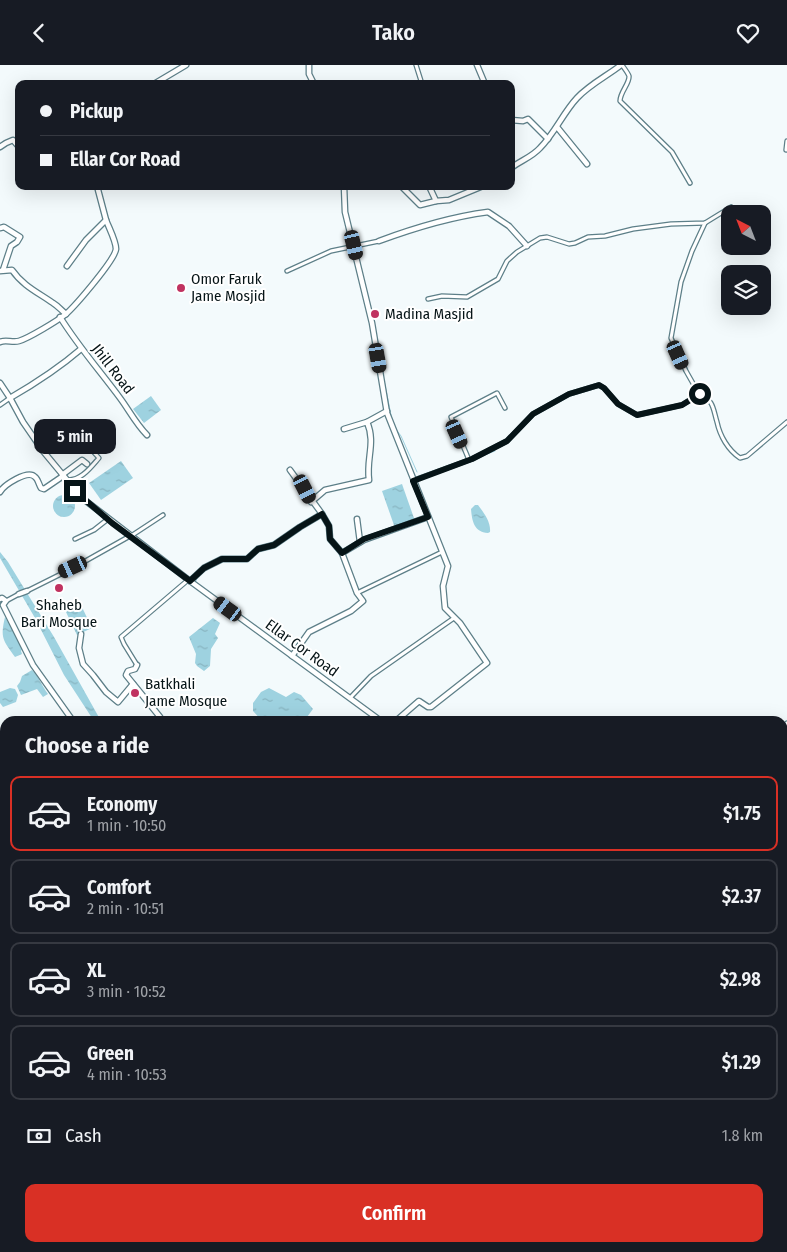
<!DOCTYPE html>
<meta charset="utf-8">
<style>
body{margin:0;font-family:"Fira Sans Condensed",sans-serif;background:#242831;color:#f1f3f6;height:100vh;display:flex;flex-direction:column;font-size:19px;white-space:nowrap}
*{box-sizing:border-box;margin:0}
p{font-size:16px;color:#9ea1a6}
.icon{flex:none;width:28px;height:28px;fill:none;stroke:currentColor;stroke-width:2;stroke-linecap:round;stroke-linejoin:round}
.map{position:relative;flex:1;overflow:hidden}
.details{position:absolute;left:0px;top:651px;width:788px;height:536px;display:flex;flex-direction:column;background:#171b24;border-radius:15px 15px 0 0;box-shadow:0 5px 20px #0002}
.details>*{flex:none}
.banner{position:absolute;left:15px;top:15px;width:500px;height:110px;border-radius:10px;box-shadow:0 5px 20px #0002;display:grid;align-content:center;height:110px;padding:0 25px;background:#171b24}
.needle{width:32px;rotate:318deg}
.fabs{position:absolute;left:721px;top:140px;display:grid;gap:10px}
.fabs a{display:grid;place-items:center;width:50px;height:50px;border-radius:10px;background:#171b24;box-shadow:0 5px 20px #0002;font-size:25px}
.end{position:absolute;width:22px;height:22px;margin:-11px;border:6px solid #061417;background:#fff;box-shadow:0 0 0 2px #fff}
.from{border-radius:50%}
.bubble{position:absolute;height:35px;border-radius:10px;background:#171b24;box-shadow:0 5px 20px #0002;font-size:16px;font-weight:600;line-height:35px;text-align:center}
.car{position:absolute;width:15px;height:30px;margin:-15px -8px;border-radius:6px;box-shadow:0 0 4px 1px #0007;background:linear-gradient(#222 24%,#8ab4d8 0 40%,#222 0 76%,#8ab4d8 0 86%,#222 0)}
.banner b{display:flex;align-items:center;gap:18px;height:48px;font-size:19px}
.banner b+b{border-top:1px solid #363941}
.banner i{width:12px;height:12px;background:#f1f3f6}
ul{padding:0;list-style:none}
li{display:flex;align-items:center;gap:15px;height:75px;margin:0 10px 8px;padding:0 15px;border:2px solid #363941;border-radius:10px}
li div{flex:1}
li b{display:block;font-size:19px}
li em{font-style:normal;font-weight:600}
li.on{border-color:#d93025}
li>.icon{width:45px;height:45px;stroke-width:1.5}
h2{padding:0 25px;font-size:22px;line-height:60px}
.pay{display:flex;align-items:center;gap:12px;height:55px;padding:0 25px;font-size:19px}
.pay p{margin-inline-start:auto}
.primary-button{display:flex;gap:10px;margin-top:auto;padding:10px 25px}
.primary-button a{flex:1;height:58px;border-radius:10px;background:#d93025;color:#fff;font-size:20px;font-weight:600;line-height:58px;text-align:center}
header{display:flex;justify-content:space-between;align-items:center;height:65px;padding:0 25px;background:#171b24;font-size:22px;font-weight:600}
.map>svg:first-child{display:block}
</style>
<header><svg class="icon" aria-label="back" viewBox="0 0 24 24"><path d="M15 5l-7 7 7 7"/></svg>Tako<svg class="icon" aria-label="heart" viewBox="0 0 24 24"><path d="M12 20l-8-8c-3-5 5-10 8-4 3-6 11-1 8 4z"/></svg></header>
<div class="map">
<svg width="787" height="1187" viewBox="0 0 787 1187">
<defs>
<pattern id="water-ripples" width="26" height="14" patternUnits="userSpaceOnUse" patternTransform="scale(1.25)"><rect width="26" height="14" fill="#9ed2e0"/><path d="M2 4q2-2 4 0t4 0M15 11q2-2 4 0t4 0" fill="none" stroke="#87b3bf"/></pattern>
</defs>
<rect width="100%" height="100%" fill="#f3fafc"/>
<!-- water -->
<g fill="url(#water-ripples)">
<polygon points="151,331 161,345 144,358 133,344"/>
<polygon points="121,396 133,413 101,435 89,418"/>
<polygon points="402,419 415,456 395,463 382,426"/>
<circle cx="64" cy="441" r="11"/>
<path d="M475 440H478C484 448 491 457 490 467L488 468C474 467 472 456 471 444Z"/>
<polygon points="0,487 8,497 54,572 101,656 94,656 64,610 35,553 0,493"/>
<polygon points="80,538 92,563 77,570 65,545"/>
<path d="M5 552 23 583 21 586 22 589 15 592C3 575 0 573 5 552Z"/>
<polygon points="213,553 220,558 215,569 218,573 211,584 210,601 204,606 197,601 195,598 196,589 189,572"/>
<path d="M32 605C39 612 42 621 48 629L43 632 37 624 21 630 17 621 20 617 22 611Z"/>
<polygon points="10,623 15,624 18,630 16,637 3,642 0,638 0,627"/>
<polygon points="269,623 286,632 294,627 301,630 313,644 307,652 299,656 295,652 290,651 283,656 262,656 253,646 253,638 261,627"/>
<polygon points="783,1003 787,1006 787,1187 569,1187 561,1183 782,1182"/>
</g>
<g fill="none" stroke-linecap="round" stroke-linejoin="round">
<!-- stream -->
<g stroke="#9ed2e0" stroke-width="1">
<polyline points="430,235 440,233 466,233"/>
<polyline points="384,315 392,355"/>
<polyline points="612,335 619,342 635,350"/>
<polyline points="395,363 401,371 417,407"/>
<polyline points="495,384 505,379"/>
<polyline points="477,393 495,386"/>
<polyline points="416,417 457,401"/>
<polyline points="195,518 198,511"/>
<polyline points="154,546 174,529"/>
</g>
<defs>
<g id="street">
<polyline points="416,0 422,19"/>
<path d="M622 0C624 3 628 8 629 11 630 18 620 27 620 36L672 87 690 118"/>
<polyline points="786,85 787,76"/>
<polyline points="287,206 331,186 379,176"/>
<polyline points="428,234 442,231 467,232 498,214 507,196 517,187 540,173 547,172 569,179 575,178 588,172 605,171 633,164 671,159 705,158 731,142"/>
<polyline points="699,329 686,306 671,273 681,217 692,186 705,158"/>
<polyline points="0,340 10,333"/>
<polyline points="469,395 451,352 497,328 505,343"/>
<path d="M67 415C81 416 91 402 99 393L89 382 79 368"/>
<path d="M414 415 472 394 507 376 533 349 569 329 599 320 604 323 618 339 637 350 682 340 699 329C714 335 713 344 717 357 720 371 728 385 740 393L747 391 787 357"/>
<polyline points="131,471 163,450"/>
<polyline points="75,474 94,465 108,454"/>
<polyline points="27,526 73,503 130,471"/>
<polyline points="357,528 442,487"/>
<polyline points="6,536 19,529"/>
<polyline points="137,600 124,579 121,572 188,515"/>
<polyline points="350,633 371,611 454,553"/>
<polyline points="463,1182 524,1184 545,1187"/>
<polyline points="3,1187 5,1182"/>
</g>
<g id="secondary">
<polyline points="309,0 309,9 314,19"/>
<polyline points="477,0 485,19"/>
<polyline points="154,19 186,0"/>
<polyline points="511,55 523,56 528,54 548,74"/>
<polyline points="557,62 587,99"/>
<polyline points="0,82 6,78 13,75 19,82"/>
<path d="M511 103C520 96 532 92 540 83 555 68 563 48 577 33 590 19 607 11 621 0"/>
<polyline points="344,121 345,147 372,258 387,348 448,501 443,521 445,543 460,558 487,598 431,642 428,642 419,636 396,656"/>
<polyline points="401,121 420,140 436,136 449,135 483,121"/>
<polyline points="429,121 436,136"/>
<polyline points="0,163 4,162 20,172 17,177 11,181 3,205"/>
<path d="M379 176C414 163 450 152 488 147L509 161 527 181"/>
<polyline points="67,201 86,175 106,155 97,121"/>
<path d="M0 206 12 205C23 221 39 228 53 238 58 241 61 245 66 249"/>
<path d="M60 252C78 281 100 306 120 333 129 345 136 359 147 370"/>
<path d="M0 277C6 274 12 278 19 276 29 273 57 256 66 249 75 241 115 195 116 184 116 176 109 163 106 155"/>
<polyline points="0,318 10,333 23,357 43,386 82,433 190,516 381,656"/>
<path d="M10 333C36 318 59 303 81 284"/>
<polyline points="367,357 387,346"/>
<polyline points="62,410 82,395 87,399"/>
<path d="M0 427C4 420 28 404 35 412 38 414 39 420 41 423L44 424 63 411"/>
<path d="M311 437 325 425 369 415C366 393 376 378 367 357L344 364"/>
<polyline points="322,449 329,461 330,474 342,488 364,475 428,452"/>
<polyline points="357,454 360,477"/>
<polyline points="190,516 204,503 222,494 247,494 258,484 274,480 300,462 322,449 290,405"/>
<polyline points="19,529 27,526"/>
<polyline points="0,534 2,533 6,536 3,540 33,600 73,656"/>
<polyline points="81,569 79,583 83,599 93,610 106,627 118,637 133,619"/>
<polyline points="292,591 309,567 351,546 363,536 357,528 342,488"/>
<polyline points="137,600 135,604 128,606 126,610 160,652 155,656"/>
<polyline points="782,666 787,659"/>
<polyline points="0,701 5,698"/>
<polyline points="5,808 2,818 5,826"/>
<polyline points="782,837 787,839"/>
<polyline points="0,917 5,915"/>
<polyline points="782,990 787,994"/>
<polyline points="290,1182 294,1187"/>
<polyline points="254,1187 259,1182"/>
<polyline points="327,1187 328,1187"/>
</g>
</defs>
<!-- street casing -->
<use href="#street" stroke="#5d7f88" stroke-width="5.5"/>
<!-- secondary casing -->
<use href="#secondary" stroke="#5d7f88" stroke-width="7"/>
<!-- street -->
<use href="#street" stroke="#fff" stroke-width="3"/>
<!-- secondary -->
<use href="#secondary" stroke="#fff" stroke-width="4.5"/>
</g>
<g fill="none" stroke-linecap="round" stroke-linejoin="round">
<!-- route -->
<polyline stroke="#061417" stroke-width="6" points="75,426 112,458 190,516 204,503 222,494 247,494 258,484 274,480 300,462 322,449 329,461 330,474 342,488 364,474 428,452 413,416 472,394 507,376 533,349 569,329 599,320 604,323 618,339 637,350 682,340 700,329"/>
</g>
<!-- markers -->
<g fill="#c03260" stroke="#fff" stroke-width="2">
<circle cx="181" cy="223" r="5"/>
<circle cx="375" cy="249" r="5"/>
<circle cx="59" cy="523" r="5"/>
<circle cx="135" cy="628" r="5"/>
</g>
<g text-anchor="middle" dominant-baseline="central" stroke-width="4" stroke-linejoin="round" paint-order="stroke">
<!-- poi labels -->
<g font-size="15" fill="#061417" stroke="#fff" text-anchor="start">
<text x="191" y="214">Omor Faruk<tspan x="191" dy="17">Jame Mosjid</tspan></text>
<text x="385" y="249">Madina Masjid</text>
<text x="59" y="540" text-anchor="middle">Shaheb<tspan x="59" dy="17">Bari Mosque</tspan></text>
<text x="145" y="619">Batkhali<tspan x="145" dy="17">Jame Mosque</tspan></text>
</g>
<!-- street labels -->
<g font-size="15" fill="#061417" stroke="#fff">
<text transform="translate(113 304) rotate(52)">Jhill Road</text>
<text transform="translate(302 583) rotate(36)">Ellar Cor Road</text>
</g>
</g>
</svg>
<div class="fabs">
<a><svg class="needle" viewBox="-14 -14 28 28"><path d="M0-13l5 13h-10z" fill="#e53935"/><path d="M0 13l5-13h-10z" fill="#9ea1a6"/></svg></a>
<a><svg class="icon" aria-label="layers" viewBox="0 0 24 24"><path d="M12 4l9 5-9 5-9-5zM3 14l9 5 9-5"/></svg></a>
</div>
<i class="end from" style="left:700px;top:329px"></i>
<i class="end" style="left:75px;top:426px"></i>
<div class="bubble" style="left:34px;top:354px;width:82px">5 min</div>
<i class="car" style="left:354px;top:180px;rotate:167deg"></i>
<i class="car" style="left:678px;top:290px;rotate:156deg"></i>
<i class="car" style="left:378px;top:293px;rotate:170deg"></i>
<i class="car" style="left:457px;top:369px;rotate:156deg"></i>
<i class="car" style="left:305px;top:424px;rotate:153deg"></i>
<i class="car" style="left:73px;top:502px;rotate:245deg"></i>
<i class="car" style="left:228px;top:544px;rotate:306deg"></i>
<div class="banner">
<b><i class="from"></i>Pickup</b>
<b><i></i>Ellar Cor Road</b>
</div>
<section class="details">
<h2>Choose a ride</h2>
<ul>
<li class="on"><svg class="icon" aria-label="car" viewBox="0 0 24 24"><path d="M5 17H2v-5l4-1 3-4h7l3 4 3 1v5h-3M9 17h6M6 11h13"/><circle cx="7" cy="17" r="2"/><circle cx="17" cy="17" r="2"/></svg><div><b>Economy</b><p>1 min · 10:50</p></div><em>$1.75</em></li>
<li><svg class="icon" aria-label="car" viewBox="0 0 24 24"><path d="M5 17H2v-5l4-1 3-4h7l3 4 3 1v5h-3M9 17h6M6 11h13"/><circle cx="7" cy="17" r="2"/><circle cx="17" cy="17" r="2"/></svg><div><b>Comfort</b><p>2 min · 10:51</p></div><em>$2.37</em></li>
<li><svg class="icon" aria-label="car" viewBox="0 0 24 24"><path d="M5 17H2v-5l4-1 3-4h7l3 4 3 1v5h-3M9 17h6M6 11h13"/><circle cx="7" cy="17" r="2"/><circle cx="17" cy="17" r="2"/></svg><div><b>XL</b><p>3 min · 10:52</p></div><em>$2.98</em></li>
<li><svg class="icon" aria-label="car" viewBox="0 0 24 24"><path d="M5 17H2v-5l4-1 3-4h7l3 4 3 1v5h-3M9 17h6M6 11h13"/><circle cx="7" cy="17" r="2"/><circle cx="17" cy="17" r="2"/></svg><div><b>Green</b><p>4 min · 10:53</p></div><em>$1.29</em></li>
</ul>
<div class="pay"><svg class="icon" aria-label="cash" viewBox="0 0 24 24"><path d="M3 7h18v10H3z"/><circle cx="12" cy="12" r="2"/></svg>Cash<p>1.8 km</p></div>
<div class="primary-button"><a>Confirm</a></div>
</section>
</div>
